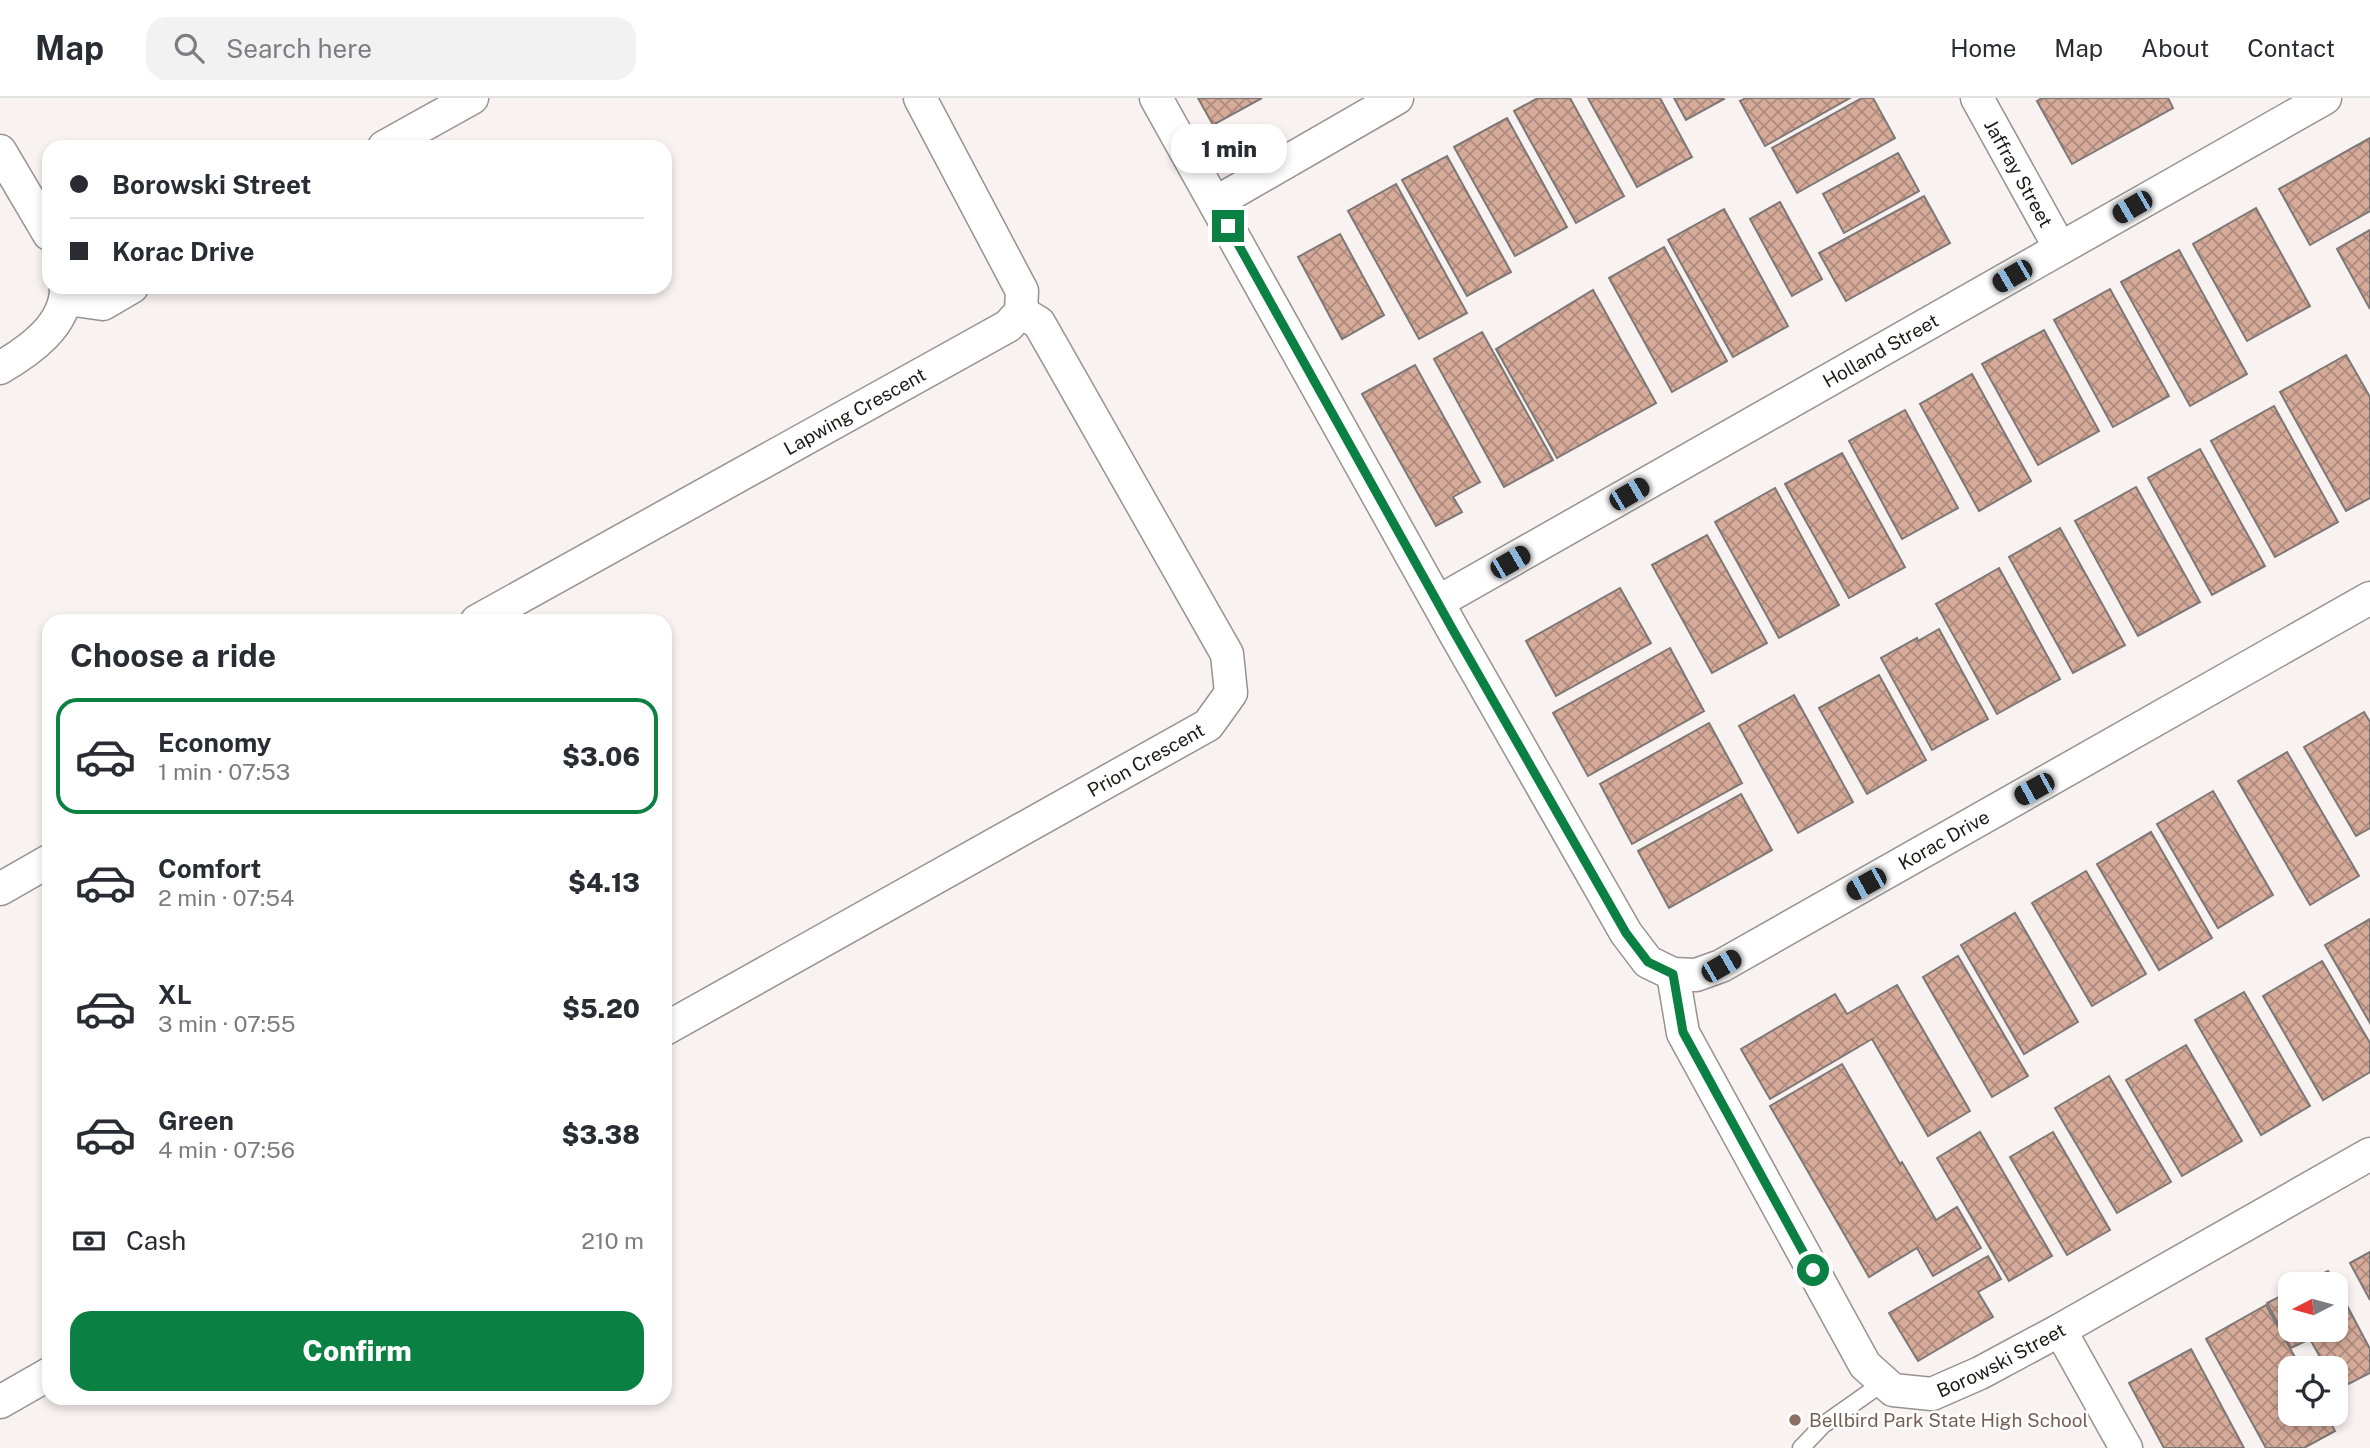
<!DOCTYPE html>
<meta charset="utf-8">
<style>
body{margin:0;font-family:"Public Sans",sans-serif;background:#f2f2f3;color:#2b2b33;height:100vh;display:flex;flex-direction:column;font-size:26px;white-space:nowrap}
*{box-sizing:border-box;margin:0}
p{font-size:23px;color:#7c7c81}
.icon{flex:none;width:38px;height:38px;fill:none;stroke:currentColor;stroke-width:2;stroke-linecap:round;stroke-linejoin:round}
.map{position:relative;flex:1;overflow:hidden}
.panel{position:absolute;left:42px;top:516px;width:630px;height:791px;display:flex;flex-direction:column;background:#fff;border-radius:21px;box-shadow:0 4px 10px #0003}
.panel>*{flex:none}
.top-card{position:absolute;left:42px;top:42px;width:630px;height:154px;border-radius:21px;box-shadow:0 4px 10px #0003;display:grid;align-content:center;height:154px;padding:0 28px;background:#fff}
.needle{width:46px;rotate:264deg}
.controls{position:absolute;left:2278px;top:1174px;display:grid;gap:14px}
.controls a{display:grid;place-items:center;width:70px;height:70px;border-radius:14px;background:#fff;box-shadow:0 4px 10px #0003;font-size:35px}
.end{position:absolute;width:32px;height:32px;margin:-16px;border:9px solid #0b8043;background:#fff;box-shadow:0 0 0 4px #fff}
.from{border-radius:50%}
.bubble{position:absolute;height:49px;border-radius:21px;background:#fff;box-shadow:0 4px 10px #0003;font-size:23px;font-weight:800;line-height:49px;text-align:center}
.car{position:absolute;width:21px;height:42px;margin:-21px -10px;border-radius:9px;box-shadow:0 0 5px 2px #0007;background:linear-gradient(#222 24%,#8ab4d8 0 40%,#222 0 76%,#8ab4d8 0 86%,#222 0)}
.top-card b{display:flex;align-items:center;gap:24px;height:66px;font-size:26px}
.top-card b+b{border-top:2px solid #e1e1e2}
.top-card i{width:18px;height:18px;background:#2b2b33}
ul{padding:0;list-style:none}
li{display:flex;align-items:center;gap:21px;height:116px;margin:0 14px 10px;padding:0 14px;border:4px solid transparent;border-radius:21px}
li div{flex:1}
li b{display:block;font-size:26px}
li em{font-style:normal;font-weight:800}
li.current{border-color:#0b8043}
li>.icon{width:63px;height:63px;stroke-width:1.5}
h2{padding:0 28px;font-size:32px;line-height:84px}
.pay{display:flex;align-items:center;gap:18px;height:77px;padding:0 28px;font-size:26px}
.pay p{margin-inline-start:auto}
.cta{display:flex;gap:14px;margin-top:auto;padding:14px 28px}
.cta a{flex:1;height:80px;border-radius:21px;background:#0b8043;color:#fff;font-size:28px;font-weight:800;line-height:80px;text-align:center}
header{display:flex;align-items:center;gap:42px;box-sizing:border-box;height:98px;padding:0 35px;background:#fff;border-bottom:2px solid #e1e1e2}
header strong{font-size:33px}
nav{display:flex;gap:38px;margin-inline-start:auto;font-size:24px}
.search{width:490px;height:63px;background:#f2f2f3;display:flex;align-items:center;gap:18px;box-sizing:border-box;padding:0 24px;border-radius:21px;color:#7c7c81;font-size:26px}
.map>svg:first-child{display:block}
</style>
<header>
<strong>Map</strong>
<div class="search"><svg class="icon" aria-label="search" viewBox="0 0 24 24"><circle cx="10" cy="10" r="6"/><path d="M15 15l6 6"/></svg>Search here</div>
<nav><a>Home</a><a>Map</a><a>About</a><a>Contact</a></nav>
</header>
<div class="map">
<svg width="2370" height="1350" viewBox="0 0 2370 1350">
<defs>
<pattern id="building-cross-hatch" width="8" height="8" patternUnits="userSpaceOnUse" patternTransform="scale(1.75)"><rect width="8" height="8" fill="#d6ab9a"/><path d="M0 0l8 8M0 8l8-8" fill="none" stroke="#ad8a7d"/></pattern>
</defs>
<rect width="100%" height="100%" fill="#f8f2f0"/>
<!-- building -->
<g fill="url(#building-cross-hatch)" stroke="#7d7876" stroke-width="2">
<polygon points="1198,0 1262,0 1213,27"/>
<polygon points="1538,0 1570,0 1624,98 1576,125 1514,13"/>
<polygon points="1588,0 1660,0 1692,59 1637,89"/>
<polygon points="1674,0 1723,0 1724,1 1686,22"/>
<polygon points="1746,0 1850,0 1765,48 1740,3"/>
<polygon points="1862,0 1873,0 1895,40 1797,95 1772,50"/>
<polygon points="2042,0 2168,0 2173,10 2072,66 2037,3"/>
<polygon points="1507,20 1567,129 1515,158 1454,49"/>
<polygon points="2370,40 2370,113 2310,147 2279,91"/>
<polygon points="1898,55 1919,93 1844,135 1823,96"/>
<polygon points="1447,58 1511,174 1467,198 1402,82"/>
<polygon points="1396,86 1467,215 1419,241 1348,113"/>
<polygon points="1924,98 1950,145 1846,203 1819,155"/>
<polygon points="1780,104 1822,181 1792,198 1750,121"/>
<polygon points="2256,110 2310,208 2247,243 2193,146"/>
<polygon points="1724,111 1788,228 1733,259 1668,142"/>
<polygon points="2370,132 2370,211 2337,151"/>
<polygon points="1340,136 1384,217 1342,241 1298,159"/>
<polygon points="1664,149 1727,263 1672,294 1609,180"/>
<polygon points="2179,152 2247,276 2190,308 2121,184"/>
<polygon points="2110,191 2169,298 2113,329 2054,222"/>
<polygon points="1593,192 1656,305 1557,360 1496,251"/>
<polygon points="2044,232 2099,333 2038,367 1982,266"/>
<polygon points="1482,234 1553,362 1504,389 1434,261"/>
<polygon points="2346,257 2370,299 2370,400 2346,413 2280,294"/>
<polygon points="1415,267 1480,384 1453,399 1462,414 1436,428 1362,296"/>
<polygon points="1972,276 2031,383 1979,413 1920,306"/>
<polygon points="2274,308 2338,424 2275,459 2211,343"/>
<polygon points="1905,312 1958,410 1902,441 1849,343"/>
<polygon points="2200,351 2265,468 2212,497 2148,380"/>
<polygon points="1842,355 1905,469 1849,500 1785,386"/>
<polygon points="2136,389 2200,504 2138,538 2075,423"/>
<polygon points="1775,390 1839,507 1779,540 1715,424"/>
<polygon points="2060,430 2125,547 2073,575 2009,459"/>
<polygon points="1707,437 1767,545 1712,575 1652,467"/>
<polygon points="1999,470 2060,581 1997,616 1936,506"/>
<polygon points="1620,490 1651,545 1556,598 1526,543"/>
<polygon points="1939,531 1988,621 1932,652 1881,560 1917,540 1918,543"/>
<polygon points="1670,550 1704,613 1588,678 1553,615"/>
<polygon points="1879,577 1926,662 1867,696 1819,610"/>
<polygon points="1794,597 1853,704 1798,735 1739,628"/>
<polygon points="2364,614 2370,624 2370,730 2356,738 2304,649"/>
<polygon points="1709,625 1742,685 1632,746 1600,686"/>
<polygon points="2287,654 2359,778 2310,807 2238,683"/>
<polygon points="2213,693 2273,797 2218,830 2157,726"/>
<polygon points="1741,696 1772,752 1669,810 1638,753"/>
<polygon points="2151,734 2212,840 2159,872 2097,766"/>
<polygon points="2086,773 2146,876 2092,908 2032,805"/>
<polygon points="2015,815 2078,924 2024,956 1961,847"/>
<polygon points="2370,821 2370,925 2325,847"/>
<polygon points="1958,858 2028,978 1992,999 1923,879"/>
<polygon points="2322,863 2370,945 2370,974 2323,1002 2263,898"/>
<polygon points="1897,887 1970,1013 1928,1038 1872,941 1770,1001 1741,951 1835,896 1847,916"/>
<polygon points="2244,894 2310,1008 2261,1037 2195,922"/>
<polygon points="2186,947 2242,1043 2182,1078 2126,982"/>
<polygon points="1842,966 1900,1066 1902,1064 1936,1122 1957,1109 1981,1150 1933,1178 1917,1150 1869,1179 1770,1008"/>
<polygon points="2109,978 2171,1084 2117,1115 2055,1010"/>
<polygon points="1980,1034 2052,1158 2009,1183 1937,1060"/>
<polygon points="2053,1034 2110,1132 2067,1157 2010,1059"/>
<polygon points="2370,1154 2370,1202 2350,1165"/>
<polygon points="1988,1158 2001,1181 1978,1194 1993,1219 1918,1263 1889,1215"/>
<polygon points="2328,1173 2336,1186 2302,1186"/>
<polygon points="2336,1187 2370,1251 2370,1275 2337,1292 2336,1270 2326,1270 2310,1241 2291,1250 2267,1205 2291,1193 2291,1232 2336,1232"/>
<polygon points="2266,1207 2301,1270 2291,1270 2291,1316 2326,1316 2335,1333 2304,1350 2266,1350 2206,1241"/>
<polygon points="2191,1251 2244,1350 2164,1350 2129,1285"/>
</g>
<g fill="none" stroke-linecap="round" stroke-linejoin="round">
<defs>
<polyline id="service" points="1801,1350 1823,1327 1884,1284"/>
<g id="minor">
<path id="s1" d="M1156 0 1453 532 1626 835 1648 864 1673 876 1696 877 1721 868 2370 500"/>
<path id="s2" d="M1977 0 2060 150"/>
<polyline points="384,49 472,0"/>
<polyline points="0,53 49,136"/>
<polyline points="1215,105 1397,0"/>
<polyline points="67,201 103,206 132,189"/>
<path d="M0 270C29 253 67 227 66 189"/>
<path id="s3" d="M1438 504 2325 0"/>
<path id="s4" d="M477 523 1008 228 1021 214 1022 193 920 0"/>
<polyline points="0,791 49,763"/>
<path id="s5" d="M1673 876 1683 935 1865 1267 1893 1292 1932 1296 1980 1275 2060 1232 2370 1056"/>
<path id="s6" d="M665 931 1208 627 1231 595 1227 556 1039 225 1021 214"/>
<polyline points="2060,1232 2126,1350"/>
<polyline points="0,1304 49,1276"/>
</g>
</defs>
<!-- service casing -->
<use href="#service" stroke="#979290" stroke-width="19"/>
<!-- minor casing -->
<use href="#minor" stroke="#979290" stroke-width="35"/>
<!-- service -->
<use href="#service" stroke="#fff" stroke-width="16"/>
<!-- minor -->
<use href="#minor" stroke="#fff" stroke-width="32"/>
</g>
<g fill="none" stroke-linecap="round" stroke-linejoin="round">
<!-- route -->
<polyline stroke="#0b8043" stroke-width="9" points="1228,128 1453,532 1626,835 1648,864 1673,876 1683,934 1813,1172"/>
</g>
<!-- markers -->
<circle fill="#8d6e63" stroke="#fff" stroke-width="2.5" cx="1795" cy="1322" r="7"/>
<g text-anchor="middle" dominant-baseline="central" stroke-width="5" stroke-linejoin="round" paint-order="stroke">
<!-- street labels -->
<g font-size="19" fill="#1c1b1a" stroke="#fff">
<text stroke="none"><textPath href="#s2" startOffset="86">Jaffray Street</textPath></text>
<text stroke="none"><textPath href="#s3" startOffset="509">Holland Street</textPath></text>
<text stroke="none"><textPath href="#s4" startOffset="432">Lapwing Crescent</textPath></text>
<text stroke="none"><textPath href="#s6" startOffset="551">Prion Crescent</textPath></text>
<text stroke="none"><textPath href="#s1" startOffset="1328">Korac Drive</textPath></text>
<text stroke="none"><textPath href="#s5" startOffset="592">Borowski Street</textPath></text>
</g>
<!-- education labels -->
<g font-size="19" fill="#785e54" stroke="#fff" text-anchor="start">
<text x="1809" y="1322">Bellbird Park State High School</text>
</g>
</g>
</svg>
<div class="controls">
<a><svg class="needle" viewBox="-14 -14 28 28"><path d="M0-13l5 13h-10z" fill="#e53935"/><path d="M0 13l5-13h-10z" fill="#7c7c81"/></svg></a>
<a><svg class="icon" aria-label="locate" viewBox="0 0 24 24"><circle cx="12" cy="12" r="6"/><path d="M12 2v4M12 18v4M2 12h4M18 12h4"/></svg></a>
</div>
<i class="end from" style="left:1813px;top:1172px"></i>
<i class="end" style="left:1228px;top:128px"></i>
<div class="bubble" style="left:1171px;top:26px;width:116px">1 min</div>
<i class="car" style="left:2132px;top:109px;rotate:240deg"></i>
<i class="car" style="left:2012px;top:178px;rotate:240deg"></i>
<i class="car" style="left:1629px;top:396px;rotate:60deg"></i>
<i class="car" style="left:1510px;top:464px;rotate:60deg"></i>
<i class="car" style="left:2034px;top:691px;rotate:241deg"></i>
<i class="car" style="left:1866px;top:786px;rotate:241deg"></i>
<i class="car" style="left:1721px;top:868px;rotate:60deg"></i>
<div class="top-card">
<b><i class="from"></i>Borowski Street</b>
<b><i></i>Korac Drive</b>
</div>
<section class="panel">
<h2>Choose a ride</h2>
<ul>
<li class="current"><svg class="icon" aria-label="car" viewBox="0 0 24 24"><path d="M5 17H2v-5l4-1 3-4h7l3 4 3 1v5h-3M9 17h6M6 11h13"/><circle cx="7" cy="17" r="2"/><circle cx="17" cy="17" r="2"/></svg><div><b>Economy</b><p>1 min · 07:53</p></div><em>$3.06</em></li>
<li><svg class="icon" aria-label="car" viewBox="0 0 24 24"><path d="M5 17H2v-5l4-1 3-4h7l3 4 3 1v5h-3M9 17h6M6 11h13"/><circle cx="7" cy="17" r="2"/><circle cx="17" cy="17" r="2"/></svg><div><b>Comfort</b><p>2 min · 07:54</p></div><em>$4.13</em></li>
<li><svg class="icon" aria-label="car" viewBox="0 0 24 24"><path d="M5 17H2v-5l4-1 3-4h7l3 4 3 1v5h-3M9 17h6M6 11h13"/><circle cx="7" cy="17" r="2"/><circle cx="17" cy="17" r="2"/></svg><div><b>XL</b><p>3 min · 07:55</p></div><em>$5.20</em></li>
<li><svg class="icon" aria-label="car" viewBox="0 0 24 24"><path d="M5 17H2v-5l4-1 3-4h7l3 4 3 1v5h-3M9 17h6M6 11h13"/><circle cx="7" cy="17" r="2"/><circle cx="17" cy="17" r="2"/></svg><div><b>Green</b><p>4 min · 07:56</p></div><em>$3.38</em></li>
</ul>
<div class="pay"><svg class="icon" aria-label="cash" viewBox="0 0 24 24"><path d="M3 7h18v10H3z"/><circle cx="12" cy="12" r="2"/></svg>Cash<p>210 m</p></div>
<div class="cta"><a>Confirm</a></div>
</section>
</div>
